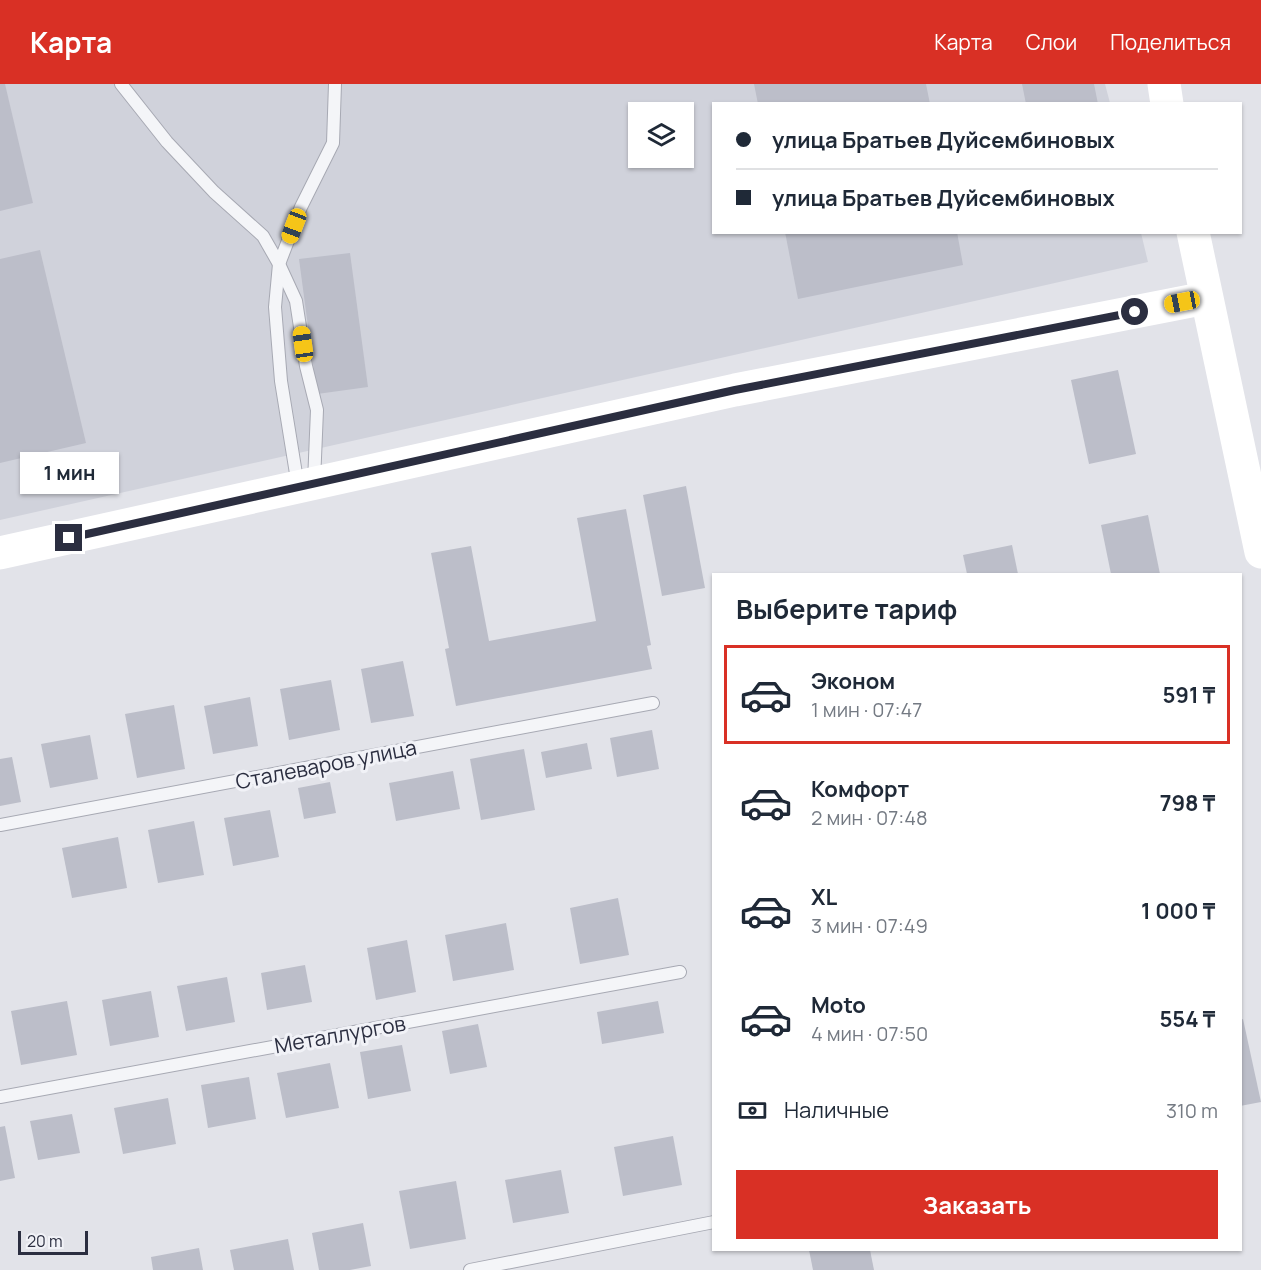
<!DOCTYPE html>
<html lang="ru">
<meta charset="utf-8">
<style>
body{margin:0;font-family:Manrope,sans-serif;background:#f6f6f7;color:#1f2937;height:100vh;display:flex;flex-direction:column;font-size:22px;white-space:nowrap}
*{box-sizing:border-box;margin:0}
p{font-size:20px;color:#747a83}
.icon{flex:none;width:33px;height:33px;fill:none;stroke:currentColor;stroke-width:2;stroke-linecap:round;stroke-linejoin:round}
.map{position:relative;flex:1;overflow:hidden}
.panel{position:absolute;left:712px;top:489px;width:530px;height:678px;display:flex;flex-direction:column;background:#fff;border-radius:0px;box-shadow:0 2px 4px #0004}
.panel>*{flex:none}
.top-card{position:absolute;left:712px;top:18px;width:530px;height:132px;border-radius:0px;box-shadow:0 2px 4px #0004;display:grid;align-content:center;height:132px;padding:0 24px;background:#fff}
.buttons{position:absolute;left:628px;top:18px;display:grid;gap:12px}
.buttons a{display:grid;place-items:center;width:66px;height:66px;border-radius:0px;background:#fff;box-shadow:0 2px 4px #0004;font-size:30px}
.scale{position:absolute;left:18px;bottom:15px;width:70px;box-sizing:border-box;padding-left:6px;border:3px solid #2b2e40;border-top:0;font-size:16px;line-height:21px;white-space:nowrap;color:#2b2e40;-webkit-text-stroke:4px #f1f2f7;paint-order:stroke}
.end{position:absolute;width:27px;height:27px;margin:-14px;border:8px solid #2b2e40;background:#fff;box-shadow:0 0 0 3px #fff}
.from{border-radius:50%}
.bubble{position:absolute;height:42px;border-radius:0px;background:#fff;box-shadow:0 2px 4px #0004;font-size:20px;font-weight:700;line-height:42px;text-align:center}
.car{position:absolute;width:18px;height:36px;margin:-18px -9px;border-radius:8px;box-shadow:0 0 4px 2px #0007;background:linear-gradient(#f5c518 24%,#345 0 40%,#f5c518 0 76%,#345 0 86%,#f5c518 0)}
.top-card b{display:flex;align-items:center;gap:21px;height:57px;font-size:22px}
.top-card b+b{border-top:2px solid #e0e1e3}
.top-card i{width:15px;height:15px;background:#1f2937}
ul{padding:0;list-style:none}
li{display:flex;align-items:center;gap:18px;height:99px;margin:0 12px 9px;padding:0 12px;border:3px solid transparent;border-radius:0px}
li div{flex:1}
li b{display:block;font-size:22px}
li em{font-style:normal;font-weight:700}
li.on{border-color:#d93025}
li>.icon{width:54px;height:54px;stroke-width:1.5}
h2{padding:0 24px;font-size:27px;line-height:72px}
.pay{display:flex;align-items:center;gap:15px;height:66px;padding:0 24px;font-size:22px}
.pay p{margin-inline-start:auto}
.primary-button{display:flex;gap:12px;margin-top:auto;padding:12px 24px}
.primary-button a{flex:1;height:69px;border-radius:0px;background:#d93025;color:#fff;font-size:24px;font-weight:700;line-height:69px;text-align:center}
header{display:flex;align-items:center;gap:36px;box-sizing:border-box;height:84px;padding:0 30px;background:#d93025;color:#fff}
header strong{font-size:28px}
nav{display:flex;gap:33px;margin-inline-start:auto;font-size:21px}
.map>svg:first-child{display:block}
</style>
<header>
<strong>Карта</strong>
<nav><a>Карта</a><a>Слои</a><a>Поделиться</a></nav>
</header>
<div class="map">
<svg width="1261" height="1186" viewBox="0 0 1261 1186">
<rect width="100%" height="100%" fill="#e2e3e9"/>
<!-- built -->
<path fill="#d0d2db" fill-rule="evenodd" d="M0 0H1105L1110 19 714 20V148L1141 149 1148 178 0 436ZM639 28H684V74H639Z"/>
<!-- building -->
<g fill="#bcbec9">
<polygon points="0,0 5,0 33,119 0,127"/>
<polygon points="754,0 926,0 930,20 758,20"/>
<polygon points="1022,0 1094,0 1098,20 1026,20"/>
<polygon points="785,148 957,148 963,181 798,215"/>
<polygon points="40,166 86,359 0,379 0,175"/>
<polygon points="350,169 368,303 317,310 299,175"/>
<polygon points="1118,286 1136,370 1089,380 1071,296"/>
<polygon points="686,402 705,504 662,512 643,411"/>
<polygon points="626,425 651,561 647,562 652,585 456,622 445,565 449,564 431,469 471,462 489,557 596,537 577,434"/>
<polygon points="1148,431 1160,490 1111,490 1101,441"/>
<polygon points="1012,461 1018,490 967,490 963,471"/>
<polygon points="403,577 414,632 371,639 361,585"/>
<polygon points="331,596 340,646 289,656 280,605"/>
<polygon points="250,613 258,662 213,670 204,622"/>
<polygon points="174,621 185,685 137,694 125,630"/>
<polygon points="652,646 659,685 617,693 610,654"/>
<polygon points="90,651 98,695 50,704 41,660"/>
<polygon points="587,659 592,685 546,694 541,668"/>
<polygon points="524,665 535,726 481,736 470,675"/>
<polygon points="12,673 21,718 0,722 0,675"/>
<polygon points="453,687 460,725 396,737 389,699"/>
<polygon points="330,698 336,729 304,735 298,704"/>
<polygon points="270,726 279,773 233,782 224,734"/>
<polygon points="194,737 204,791 158,799 148,746"/>
<polygon points="118,753 127,804 72,814 62,764"/>
<polygon points="618,814 629,871 580,880 570,824"/>
<polygon points="506,839 514,886 453,897 445,851"/>
<polygon points="407,856 416,908 376,916 367,864"/>
<polygon points="305,881 312,918 267,926 261,889"/>
<polygon points="227,893 235,938 186,947 177,902"/>
<polygon points="151,907 159,953 110,962 102,916"/>
<polygon points="67,917 77,971 21,981 11,927"/>
<polygon points="658,917 664,949 602,960 597,928"/>
<polygon points="1243,935 1261,1018 1240,1022 1240,936"/>
<polygon points="478,940 487,983 450,990 442,947"/>
<polygon points="402,961 411,1007 368,1015 360,968"/>
<polygon points="330,979 339,1024 286,1034 277,989"/>
<polygon points="249,993 256,1035 208,1044 201,1001"/>
<polygon points="168,1014 176,1060 123,1070 114,1024"/>
<polygon points="72,1030 80,1069 38,1076 30,1037"/>
<polygon points="5,1042 15,1094 0,1097 0,1043"/>
<polygon points="673,1052 682,1101 623,1112 614,1063"/>
<polygon points="561,1086 569,1129 513,1139 505,1096"/>
<polygon points="456,1097 466,1155 410,1165 399,1107"/>
<polygon points="363,1139 371,1182 350,1186 319,1186 312,1149"/>
<polygon points="288,1155 294,1186 234,1186 230,1166"/>
<polygon points="199,1164 203,1186 153,1186 151,1173"/>
<polygon points="809,1166 870,1166 874,1186 813,1186"/>
</g>
<g fill="none" stroke-linecap="round" stroke-linejoin="round">
<defs>
<g id="lane">
<polyline points="121,0 167,58 214,108 263,152 279,180 296,217 306,282 317,326 314,398"/>
<polyline points="298,402 281,297 275,223 279,180 301,123 333,59 335,0"/>
<polyline points="0,741 653,619"/>
<polyline points="0,1013 680,888"/>
<polyline points="470,1186 714,1138"/>
</g>
</defs>
<!-- lane casing -->
<use href="#lane" stroke="#a7a9b3" stroke-width="14"/>
<!-- lane -->
<use href="#lane" stroke="#f4f5f8" stroke-width="12"/>
<!-- secondary -->
<g stroke="#fff" stroke-width="33">
<polyline points="1164,0 1167,20"/>
<polyline points="1193,148 1261,468"/>
<polyline points="0,469 735,306 1206,214"/>
</g>
</g>
<g fill="none" stroke-linecap="round" stroke-linejoin="round">
<!-- route -->
<polyline stroke="#2b2e40" stroke-width="8" points="69,454 735,306 1135,228"/>
</g>
<g text-anchor="middle" dominant-baseline="central" stroke-width="6" stroke-linejoin="round" paint-order="stroke">
<!-- street labels -->
<g font-size="21" fill="#2b2e40" stroke="#f1f2f7">
<text transform="translate(326 680) rotate(-11)">Сталеваров улица</text>
<text transform="translate(340 950) rotate(-10)">Металлургов</text>
</g>
</g>
</svg>
<div class="buttons">
<a><svg class="icon" aria-label="layers" viewBox="0 0 24 24"><path d="M12 4l9 5-9 5-9-5zM3 14l9 5 9-5"/></svg></a>
</div>
<div class="scale">20 m</div>
<i class="end from" style="left:1135px;top:228px"></i>
<i class="end" style="left:69px;top:454px"></i>
<div class="bubble" style="left:20px;top:368px;width:99px">1 мин</div>
<i class="car" style="left:294px;top:142px;rotate:201deg"></i>
<i class="car" style="left:1182px;top:218px;rotate:259deg"></i>
<i class="car" style="left:303px;top:260px;rotate:352deg"></i>
<div class="top-card">
<b><i class="from"></i>улица Братьев Дуйсембиновых</b>
<b><i></i>улица Братьев Дуйсембиновых</b>
</div>
<section class="panel">
<h2>Выберите тариф</h2>
<ul>
<li class="on"><svg class="icon" aria-label="car" viewBox="0 0 24 24"><path d="M5 17H2v-5l4-1 3-4h7l3 4 3 1v5h-3M9 17h6M6 11h13"/><circle cx="7" cy="17" r="2"/><circle cx="17" cy="17" r="2"/></svg><div><b>Эконом</b><p>1 мин · 07:47</p></div><em>591 ₸</em></li>
<li><svg class="icon" aria-label="car" viewBox="0 0 24 24"><path d="M5 17H2v-5l4-1 3-4h7l3 4 3 1v5h-3M9 17h6M6 11h13"/><circle cx="7" cy="17" r="2"/><circle cx="17" cy="17" r="2"/></svg><div><b>Комфорт</b><p>2 мин · 07:48</p></div><em>798 ₸</em></li>
<li><svg class="icon" aria-label="car" viewBox="0 0 24 24"><path d="M5 17H2v-5l4-1 3-4h7l3 4 3 1v5h-3M9 17h6M6 11h13"/><circle cx="7" cy="17" r="2"/><circle cx="17" cy="17" r="2"/></svg><div><b>XL</b><p>3 мин · 07:49</p></div><em>1 000 ₸</em></li>
<li><svg class="icon" aria-label="car" viewBox="0 0 24 24"><path d="M5 17H2v-5l4-1 3-4h7l3 4 3 1v5h-3M9 17h6M6 11h13"/><circle cx="7" cy="17" r="2"/><circle cx="17" cy="17" r="2"/></svg><div><b>Moto</b><p>4 мин · 07:50</p></div><em>554 ₸</em></li>
</ul>
<div class="pay"><svg class="icon" aria-label="cash" viewBox="0 0 24 24"><path d="M3 7h18v10H3z"/><circle cx="12" cy="12" r="2"/></svg>Наличные<p>310 m</p></div>
<div class="primary-button"><a>Заказать</a></div>
</section>
</div>
